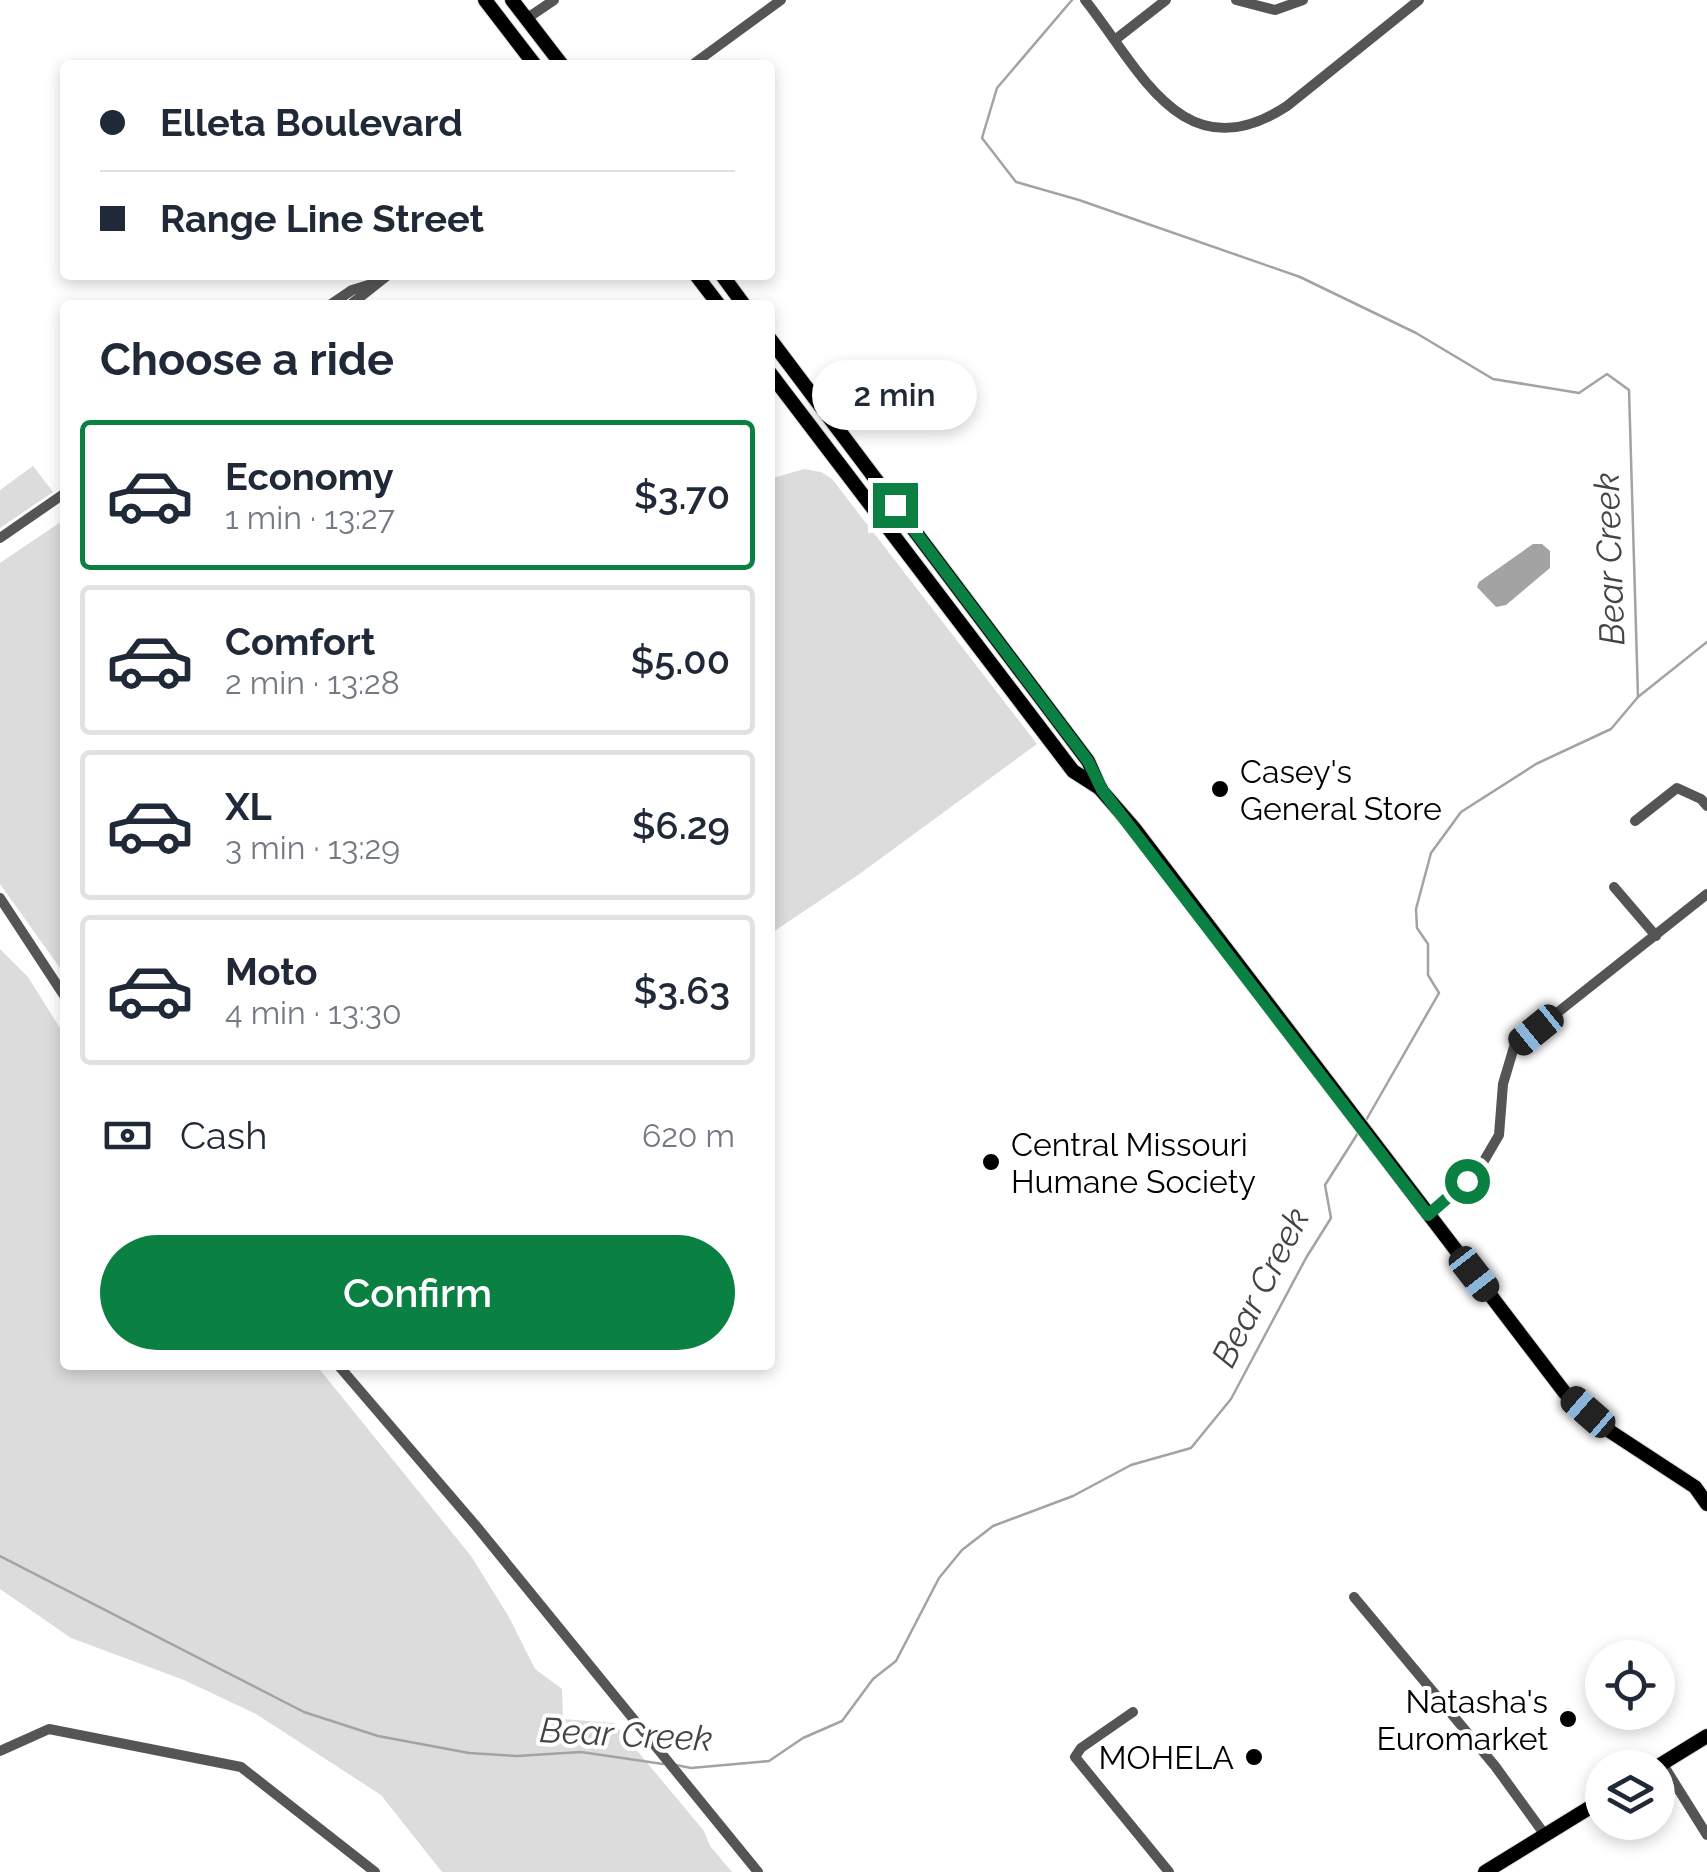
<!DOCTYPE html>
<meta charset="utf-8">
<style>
body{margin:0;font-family:Raleway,sans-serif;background:#f6f6f7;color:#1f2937;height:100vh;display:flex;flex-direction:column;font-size:38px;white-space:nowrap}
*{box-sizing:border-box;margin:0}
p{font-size:32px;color:#747a83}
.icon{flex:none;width:55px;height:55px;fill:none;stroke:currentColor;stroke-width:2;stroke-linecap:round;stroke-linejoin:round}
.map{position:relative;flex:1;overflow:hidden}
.panel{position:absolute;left:60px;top:300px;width:715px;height:1070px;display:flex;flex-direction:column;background:#fff;border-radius:10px;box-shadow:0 5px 15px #0003}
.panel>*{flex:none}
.banner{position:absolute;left:60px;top:60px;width:715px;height:220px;border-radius:10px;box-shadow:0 5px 15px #0003;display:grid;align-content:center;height:220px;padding:0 40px;background:#fff}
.buttons{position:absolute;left:1585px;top:1640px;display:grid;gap:20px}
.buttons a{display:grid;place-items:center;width:90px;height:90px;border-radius:50%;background:#fff;box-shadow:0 5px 15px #0003;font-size:50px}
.end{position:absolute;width:45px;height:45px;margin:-22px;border:12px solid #0b8043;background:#fff;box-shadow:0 0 0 5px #fff}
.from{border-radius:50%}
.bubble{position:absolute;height:70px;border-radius:35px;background:#fff;box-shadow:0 5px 15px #0003;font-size:32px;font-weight:600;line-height:70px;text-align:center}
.car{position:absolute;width:30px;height:60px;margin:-30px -15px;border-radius:12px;box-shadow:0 0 8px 2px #0007;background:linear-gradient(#222 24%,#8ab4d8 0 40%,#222 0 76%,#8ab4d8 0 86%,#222 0)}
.banner b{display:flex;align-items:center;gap:35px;height:95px;font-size:38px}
.banner b+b{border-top:2px solid #e0e1e3}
.banner i{width:25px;height:25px;background:#1f2937}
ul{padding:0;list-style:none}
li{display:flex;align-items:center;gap:30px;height:150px;margin:0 20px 15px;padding:0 20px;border:5px solid #e0e1e3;border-radius:10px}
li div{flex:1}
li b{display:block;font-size:38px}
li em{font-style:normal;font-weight:600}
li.current{border-color:#0b8043}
li>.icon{width:90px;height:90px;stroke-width:1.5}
h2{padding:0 40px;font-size:45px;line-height:120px}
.pay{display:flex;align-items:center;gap:25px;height:110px;padding:0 40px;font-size:38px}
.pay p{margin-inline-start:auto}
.action{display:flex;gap:20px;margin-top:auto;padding:20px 40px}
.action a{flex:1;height:115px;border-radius:60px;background:#0b8043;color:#fff;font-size:40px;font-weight:600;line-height:115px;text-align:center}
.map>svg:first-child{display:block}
</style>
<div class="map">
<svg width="1707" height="1872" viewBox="0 0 1707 1872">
<rect width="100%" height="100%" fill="#fff"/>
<!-- green -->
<g fill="#dcdcdc">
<polygon points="33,466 53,492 0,528 0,490"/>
<polygon points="804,469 821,472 832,479 1037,744 858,875 770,934 770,479"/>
<polygon points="65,519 65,975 0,884 0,563"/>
<polygon points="0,949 28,977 65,1036 65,1365 316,1365 471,1556 509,1617 535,1669 562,1689 563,1719 614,1723 704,1831 710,1846 732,1872 442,1872 381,1795 256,1714 184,1680 71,1638 0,1589"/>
</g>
<!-- water -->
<polygon fill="#a3a3a3" points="1533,544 1542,544 1550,551 1550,568 1506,605 1496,607 1477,587 1479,582"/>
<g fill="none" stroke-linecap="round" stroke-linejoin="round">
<!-- stream -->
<g stroke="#a3a3a3" stroke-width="2.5">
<polyline points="1072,0 997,88 982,138 1016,182 1079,200 1300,277 1416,333 1493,379 1579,393 1607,374 1629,390 1638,697 1611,729 1536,764 1461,812 1431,853 1416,909 1417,928 1428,944 1428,975 1439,993 1365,1122"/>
<polyline points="1638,697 1707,642"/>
<polyline points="0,1556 304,1712 378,1736 469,1753 517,1756 581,1752 663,1764"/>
<polyline points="676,1765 691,1768 769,1761 803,1738 842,1721 873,1679 896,1661 939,1578 962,1550 993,1526 1073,1496 1131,1465 1191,1448 1231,1399 1306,1258 1331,1218 1325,1185 1358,1133"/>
</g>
<defs>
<g id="major">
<polyline points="485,0 535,65"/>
<polyline points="512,0 562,65"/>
<polyline points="696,275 719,305"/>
<polyline points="722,275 744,305"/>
<polyline points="770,339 1088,761 1101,790 1134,828 1565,1393 1611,1432 1695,1487 1707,1504"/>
<polyline points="770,373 1073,771 1101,789"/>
<polyline points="1655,1768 1707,1736"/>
<polyline points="1485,1872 1602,1800"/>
</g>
</defs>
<!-- major casing -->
<use href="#major" stroke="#dbdbdb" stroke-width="16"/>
<!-- minor -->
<g stroke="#555" stroke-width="10">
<path d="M1085 0C1140 69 1183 174 1287 106L1419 0"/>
<polyline points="1236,0 1275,10 1303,0"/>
<polyline points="526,19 554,0"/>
<polyline points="1116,39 1166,0"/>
<polyline points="692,65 781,0"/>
<polyline points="330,305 352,290 375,283"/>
<polyline points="350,305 388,275"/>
<polyline points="0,538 65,493"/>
<polyline points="1635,821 1677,788 1701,799 1707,806"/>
<polyline points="1614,887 1656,936"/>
<polyline points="0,898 65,997"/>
<polyline points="1428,1215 1478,1171 1499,1135 1503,1084 1514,1047 1707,894"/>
<polyline points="338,1365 477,1527 758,1872"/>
<polyline points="1354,1597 1495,1766 1545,1835"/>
<polyline points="1133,1712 1081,1748 1075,1757 1169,1872"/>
<polyline points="0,1751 49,1729 241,1767 375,1872"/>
<polyline points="1662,1763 1707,1835"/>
</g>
<!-- major -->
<use href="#major" stroke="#000" stroke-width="14"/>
</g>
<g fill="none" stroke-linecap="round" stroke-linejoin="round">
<!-- route -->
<polyline stroke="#0b8043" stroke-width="12" points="895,505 1088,761 1102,790 1428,1215 1467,1181"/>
</g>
<!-- markers -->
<g fill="#000" stroke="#fff" stroke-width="4">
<circle cx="1220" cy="789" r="10"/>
<circle cx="991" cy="1162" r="10"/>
<circle cx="1568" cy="1719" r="10"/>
<circle cx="1254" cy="1757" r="10"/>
</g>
<g text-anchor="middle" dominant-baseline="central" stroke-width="8" stroke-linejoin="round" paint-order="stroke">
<!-- poi labels -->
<g font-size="32" fill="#000" stroke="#fff" text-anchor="start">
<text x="1240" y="771">Casey's<tspan x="1240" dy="37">General Store</tspan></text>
<text x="1011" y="1144">Central Missouri<tspan x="1011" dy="37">Humane Society</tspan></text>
<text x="1548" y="1701" text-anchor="end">Natasha's<tspan x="1548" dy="37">Euromarket</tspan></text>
<text x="1234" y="1757" text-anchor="end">MOHELA</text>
</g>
<!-- water labels -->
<g font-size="35" font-style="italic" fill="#444" stroke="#fff">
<text transform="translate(1609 559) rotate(-92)">Bear Creek</text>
<text transform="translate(1260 1287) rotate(-63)">Bear Creek</text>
<text transform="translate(626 1734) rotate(3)">Bear Creek</text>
</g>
</g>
</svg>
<div class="buttons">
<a><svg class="icon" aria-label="locate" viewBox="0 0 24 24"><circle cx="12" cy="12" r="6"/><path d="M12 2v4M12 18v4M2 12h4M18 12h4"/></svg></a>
<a><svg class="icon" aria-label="layers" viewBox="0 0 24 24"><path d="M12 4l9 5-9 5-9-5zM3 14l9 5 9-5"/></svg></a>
</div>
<i class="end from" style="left:1467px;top:1181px"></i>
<i class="end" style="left:895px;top:505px"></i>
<div class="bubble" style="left:812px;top:360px;width:165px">2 min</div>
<i class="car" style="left:1536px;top:1030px;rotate:231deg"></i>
<i class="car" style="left:1474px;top:1274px;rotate:142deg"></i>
<i class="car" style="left:1588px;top:1412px;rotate:311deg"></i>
<div class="banner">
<b><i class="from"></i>Elleta Boulevard</b>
<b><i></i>Range Line Street</b>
</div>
<section class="panel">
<h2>Choose a ride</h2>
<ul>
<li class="current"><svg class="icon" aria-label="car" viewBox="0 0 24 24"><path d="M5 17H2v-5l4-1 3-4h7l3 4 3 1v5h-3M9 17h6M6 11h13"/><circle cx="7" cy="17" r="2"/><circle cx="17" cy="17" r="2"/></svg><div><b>Economy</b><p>1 min · 13:27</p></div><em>$3.70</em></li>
<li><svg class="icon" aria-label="car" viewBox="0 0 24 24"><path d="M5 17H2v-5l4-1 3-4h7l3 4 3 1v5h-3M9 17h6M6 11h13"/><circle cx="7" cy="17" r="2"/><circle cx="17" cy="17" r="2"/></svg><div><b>Comfort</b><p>2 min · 13:28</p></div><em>$5.00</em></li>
<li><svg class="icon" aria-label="car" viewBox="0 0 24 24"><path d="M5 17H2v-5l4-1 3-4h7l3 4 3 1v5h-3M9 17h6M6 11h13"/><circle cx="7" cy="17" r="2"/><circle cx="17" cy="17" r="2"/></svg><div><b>XL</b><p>3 min · 13:29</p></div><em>$6.29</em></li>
<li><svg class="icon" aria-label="car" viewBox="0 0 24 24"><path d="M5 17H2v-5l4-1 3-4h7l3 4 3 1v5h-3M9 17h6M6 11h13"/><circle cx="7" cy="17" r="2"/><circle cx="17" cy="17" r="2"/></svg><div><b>Moto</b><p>4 min · 13:30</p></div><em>$3.63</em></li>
</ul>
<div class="pay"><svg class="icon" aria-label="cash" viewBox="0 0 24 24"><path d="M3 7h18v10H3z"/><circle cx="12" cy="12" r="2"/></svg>Cash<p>620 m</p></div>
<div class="action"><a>Confirm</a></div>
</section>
</div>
